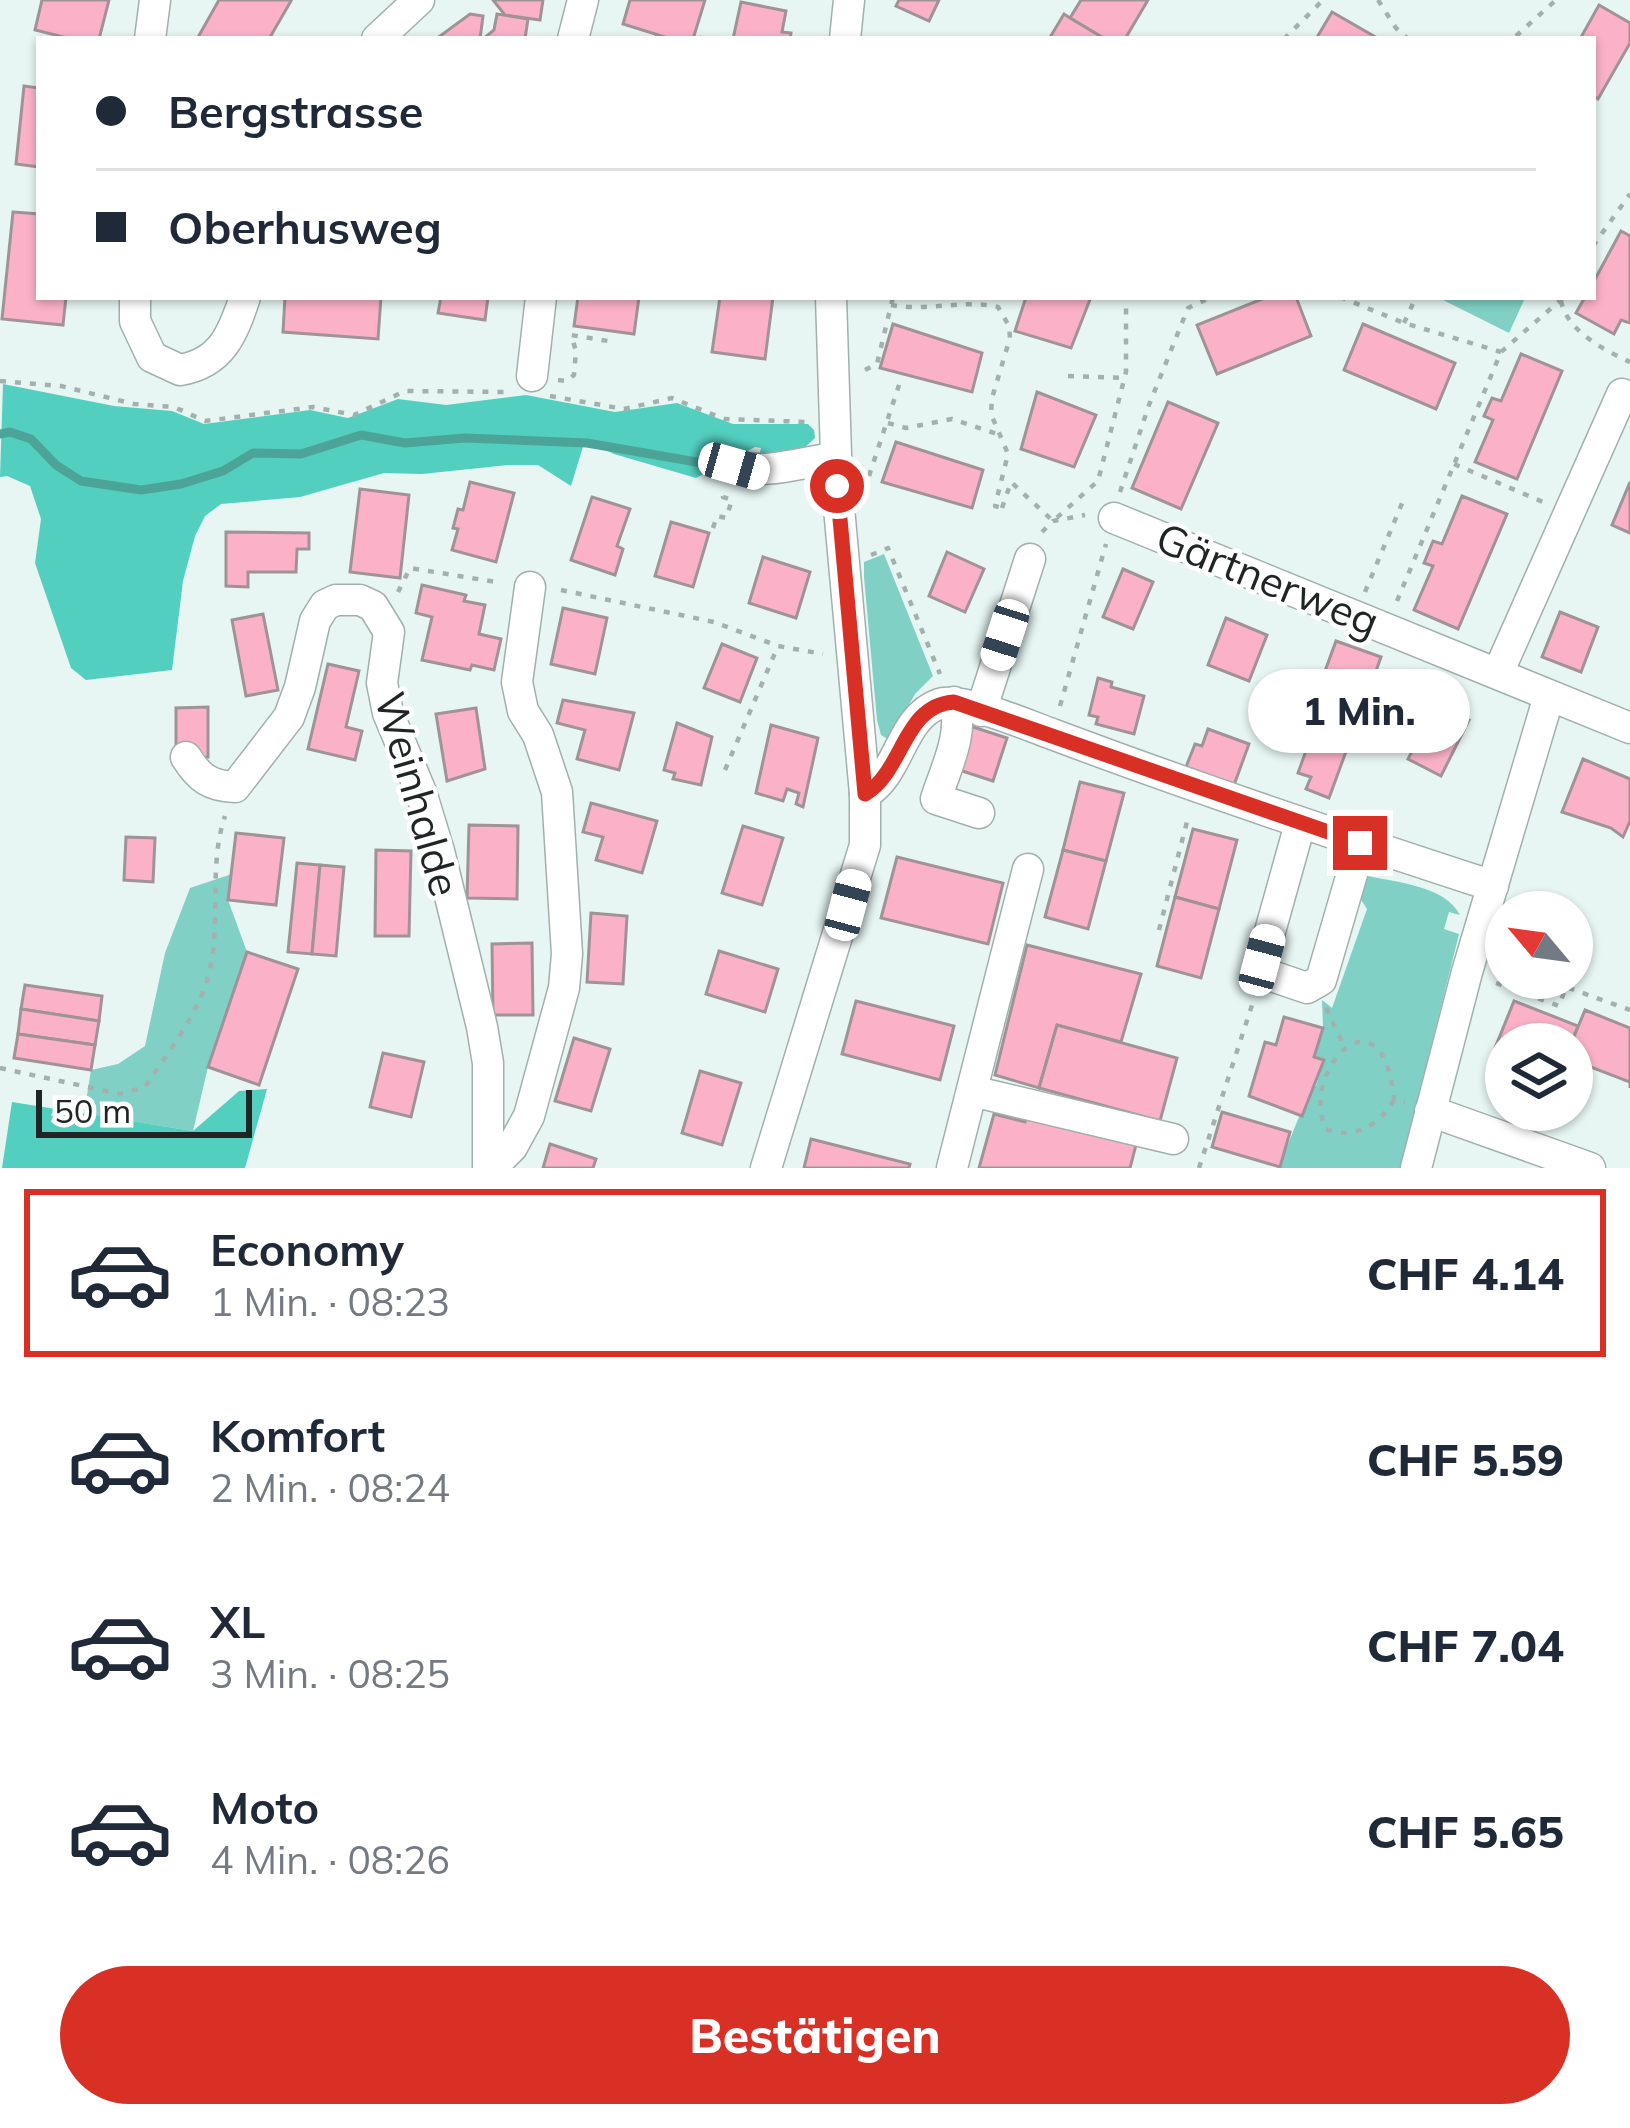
<!DOCTYPE html>
<html lang="de">
<meta charset="utf-8">
<style>
body{margin:0;font-family:Mulish,sans-serif;background:#f2f2f3;color:#1f2937;height:100vh;display:flex;flex-direction:column;font-size:45px;white-space:nowrap}
*{box-sizing:border-box;margin:0}
p{font-size:39px;color:#747a83}
.icon{flex:none;width:66px;height:66px;fill:none;stroke:currentColor;stroke-width:2;stroke-linecap:round;stroke-linejoin:round}
.map{position:relative;height:1168px;overflow:hidden}
.panel{display:flex;flex-direction:column;background:#fff;flex:1}
.panel>*{flex:none}
.banner{position:absolute;left:36px;top:36px;width:1560px;height:264px;border-radius:0px;box-shadow:0 3px 9px #0004;display:grid;align-content:center;height:264px;padding:0 60px;background:#fff}
.needle{width:78px;rotate:299deg}
.controls{position:absolute;left:1485px;top:891px;display:grid;gap:24px}
.controls a{display:grid;place-items:center;width:108px;height:108px;border-radius:50%;background:#fff;box-shadow:0 3px 9px #0004;font-size:60px}
.scale{position:absolute;left:36px;bottom:30px;width:216px;box-sizing:border-box;padding-left:12px;border:6px solid #1f2524;border-top:0;font-size:33px;line-height:42px;white-space:nowrap;color:#1f2524;-webkit-text-stroke:9px #fff;paint-order:stroke}
.end{position:absolute;width:54px;height:54px;margin:-27px;border:15px solid #d93025;background:#fff;box-shadow:0 0 0 6px #fff}
.from{border-radius:50%}
.bubble{position:absolute;height:84px;border-radius:42px;background:#fff;box-shadow:0 3px 9px #0004;font-size:39px;font-weight:800;line-height:84px;text-align:center}
.car{position:absolute;width:36px;height:72px;margin:-36px -18px;border-radius:15px;box-shadow:0 0 9px 3px #0007;background:linear-gradient(#fff 24%,#345 0 40%,#fff 0 76%,#345 0 86%,#fff 0)}
.banner b{display:flex;align-items:center;gap:42px;height:114px;font-size:45px}
.banner b+b{border-top:3px solid #e0e1e3}
.banner i{width:30px;height:30px;background:#1f2937}
ul{padding:21px 0 0;list-style:none}
li{display:flex;align-items:center;gap:36px;height:168px;margin:0 24px 18px;padding:0 36px;border:6px solid transparent;border-radius:0px}
li div{flex:1}
li b{display:block;font-size:45px}
li em{font-style:normal;font-weight:800}
li.current{border-color:#d93025}
li>.icon{width:108px;height:108px;stroke-width:1.5}
.primary-button{display:flex;gap:24px;margin-top:auto;padding:24px 60px}
.primary-button a{flex:1;height:138px;border-radius:72px;background:#d93025;color:#fff;font-size:48px;font-weight:800;line-height:138px;text-align:center}
.map>svg:first-child{display:block}
</style>
<div class="map">
<svg width="1630" height="1168" viewBox="0 0 1630 1168">
<rect width="100%" height="100%" fill="#e7f6f3"/>
<!-- green -->
<g fill="#81d0c5">
<polygon points="1437,297 1524,297 1525,298 1509,333"/>
<polygon points="884,554 933,676 915,694 889,740 881,735 877,720 864,577 864,562"/>
<polygon points="232,874 228,900 247,952 208,1067 193,1131 84,1114 91,1070 118,1064 145,1046 165,953 190,888"/>
<path d="M1363 875C1393 882 1445 885 1460 915L1449 912 1444 929 1459 934 1401 1168H1280C1288 1139 1302 1114 1311 1085L1316 1086 1324 1061 1314 1057 1323 1028 1322 1000 1332 1008 1367 909 1350 883Z"/>
</g>
<!-- forest -->
<g fill="#53cfc0">
<polygon points="3,384 114,406 172,411 204,424 310,410 348,418 398,399 446,405 526,395 615,412 677,403 733,424 808,424 814,430 815,438 802,450 758,459 761,448 755,447 696,478 614,454 585,440 571,486 538,465 508,465 422,474 384,473 300,497 221,504 205,516 195,536 183,581 172,670 86,680 71,668 35,563 41,519 30,486 7,476 0,477"/>
<polygon points="267,1089 245,1168 2,1168 12,1102 193,1131 239,1091"/>
</g>
<g fill="none" stroke-linecap="round" stroke-linejoin="round">
<!-- stream -->
<polyline stroke="#4ca499" stroke-width="9" points="0,434 10,432 31,439 56,465 81,481 141,490 181,484 223,471 253,453 301,454 361,435 405,443 465,438 587,443 708,464"/>
</g>
<!-- building -->
<g fill="#fbb2c9" stroke="#a09397" stroke-width="3">
<polygon points="42,0 109,0 99,39 71,39 35,30"/>
<polygon points="219,0 289,0 291,1 269,39 197,39"/>
<polygon points="493,0 543,0 540,20 505,15"/>
<polygon points="630,0 705,0 693,39 671,39 623,24"/>
<polygon points="899,0 939,0 929,21 896,6"/>
<polygon points="1081,0 1148,0 1125,39 1105,39 1070,18"/>
<polygon points="741,2 786,11 782,32 791,33 790,39 733,39"/>
<polygon points="1599,5 1630,23 1630,43 1598,99 1593,96 1593,39 1580,39"/>
<polygon points="1332,12 1379,39 1316,39"/>
<polygon points="470,14 483,16 480,39 436,39"/>
<polygon points="497,14 528,19 525,39 483,39 494,30"/>
<polygon points="1064,14 1070,18 1105,39 1049,39"/>
<polygon points="24,86 39,88 39,167 16,164"/>
<polygon points="13,212 39,214 39,297 66,297 63,325 2,319"/>
<polygon points="1621,231 1630,236 1630,323 1621,320 1614,334 1576,313 1585,297 1593,297 1593,283"/>
<polygon points="285,297 381,297 378,339 283,332"/>
<polygon points="441,297 488,297 485,320 438,313"/>
<polygon points="578,297 639,297 634,334 574,326"/>
<polygon points="720,297 773,297 765,359 712,352"/>
<polygon points="1026,297 1091,297 1071,348 1015,331"/>
<polygon points="1267,297 1296,297 1311,336 1217,374 1197,325"/>
<polygon points="893,324 982,353 972,392 880,368"/>
<polygon points="1363,324 1455,363 1436,409 1344,370"/>
<polygon points="1521,354 1562,371 1517,479 1475,462 1493,420 1484,416 1492,398 1501,401"/>
<polygon points="1037,392 1096,415 1074,467 1021,449"/>
<polygon points="1168,402 1218,423 1181,509 1132,488"/>
<polygon points="896,442 983,470 972,508 882,482"/>
<polygon points="470,482 514,493 496,562 452,550 458,529 453,528 458,509 463,510"/>
<polygon points="1630,482 1630,533 1612,525"/>
<polygon points="360,489 409,495 400,578 350,572"/>
<polygon points="1462,496 1507,514 1458,629 1414,610 1433,566 1424,563 1433,541 1442,544"/>
<polygon points="592,497 630,509 617,546 623,549 615,575 571,560"/>
<polygon points="671,522 709,533 693,587 655,576"/>
<polygon points="226,532 309,533 309,549 297,549 296,572 248,572 248,587 226,586"/>
<polygon points="947,552 984,569 965,612 929,596"/>
<polygon points="763,557 810,572 796,618 749,603"/>
<polygon points="1123,569 1153,582 1133,629 1103,617"/>
<polygon points="422,585 466,595 464,601 485,605 479,634 501,639 494,670 472,665 470,670 422,660 432,617 416,613"/>
<polygon points="563,608 607,618 595,674 551,664"/>
<polygon points="1560,612 1598,627 1581,672 1542,657"/>
<polygon points="263,614 278,690 246,696 232,620"/>
<polygon points="1226,618 1267,635 1249,681 1208,665"/>
<polygon points="1336,641 1381,657 1366,699 1321,682"/>
<polygon points="722,644 757,658 740,702 704,688"/>
<polygon points="328,664 359,671 346,727 362,731 355,760 308,749"/>
<polygon points="1098,678 1112,682 1111,687 1144,696 1134,734 1096,724 1098,717 1089,715"/>
<polygon points="563,700 634,713 619,770 577,759 585,730 557,723"/>
<polygon points="1436,704 1469,720 1441,776 1408,759"/>
<polygon points="208,707 208,757 176,758 176,708"/>
<polygon points="476,708 485,769 447,781 436,714"/>
<polygon points="677,723 712,737 701,785 673,779 675,773 664,770"/>
<polygon points="771,725 818,738 803,807 796,804 799,793 787,789 783,801 756,793"/>
<polygon points="967,725 1007,738 993,781 953,768"/>
<polygon points="1208,729 1249,744 1234,785 1186,767 1195,744 1202,746"/>
<polygon points="1312,734 1348,746 1329,798 1306,789 1311,777 1298,773"/>
<polygon points="1583,759 1630,779 1630,821 1623,837 1611,828 1562,812"/>
<polygon points="1080,782 1124,793 1106,861 1063,850"/>
<polygon points="591,803 657,821 642,873 596,860 603,837 583,832"/>
<polygon points="469,825 518,826 517,899 467,898"/>
<polygon points="743,826 783,838 762,905 722,893"/>
<polygon points="1193,829 1237,840 1219,909 1175,897"/>
<polygon points="236,833 284,838 276,905 228,900"/>
<polygon points="126,837 155,838 153,882 124,880"/>
<polygon points="376,850 411,851 409,936 375,936"/>
<polygon points="1063,850 1106,861 1088,929 1045,917"/>
<polygon points="897,857 1003,883 988,944 881,918"/>
<polygon points="297,863 320,865 312,954 288,952"/>
<polygon points="320,865 344,867 336,956 312,954"/>
<polygon points="1175,897 1219,909 1201,978 1157,966"/>
<polygon points="591,913 627,916 623,984 587,982"/>
<polygon points="532,943 533,1015 493,1015 492,944"/>
<polygon points="1027,945 1141,974 1121,1042 1057,1025 1039,1088 995,1075"/>
<polygon points="719,951 778,969 765,1012 706,994"/>
<polygon points="247,952 298,969 259,1085 208,1067"/>
<polygon points="25,985 102,996 99,1021 21,1009"/>
<polygon points="856,1001 954,1026 940,1080 842,1054"/>
<polygon points="1514,1001 1578,1026 1571,1044 1506,1044 1506,1058 1493,1053"/>
<polygon points="21,1009 99,1021 95,1045 18,1034"/>
<polygon points="1585,1010 1630,1028 1630,1088 1630,1082 1578,1062 1577,1067 1572,1065 1571,1044"/>
<polygon points="1284,1017 1323,1028 1314,1057 1324,1060 1302,1116 1249,1096 1265,1042 1276,1045"/>
<polygon points="1057,1025 1177,1058 1160,1121 1039,1088"/>
<polygon points="18,1034 95,1045 91,1070 14,1058"/>
<polygon points="574,1038 610,1049 591,1111 555,1101"/>
<polygon points="383,1053 424,1062 411,1117 370,1107"/>
<polygon points="700,1071 741,1083 722,1145 682,1133"/>
<polygon points="1222,1112 1290,1132 1280,1167 1212,1147"/>
<polygon points="1028,1113 1137,1141 1130,1168 979,1168 994,1114 1025,1122"/>
<polygon points="811,1139 910,1164 909,1168 804,1168"/>
<polygon points="550,1144 596,1159 593,1168 543,1168"/>
</g>
<g fill="none" stroke-linecap="round" stroke-linejoin="round">
<defs>
<g id="minor">
<polyline points="150,39 155,0"/>
<polyline points="377,39 419,0"/>
<polyline points="573,39 583,0"/>
<polyline points="845,39 849,0"/>
<path d="M135 297V321L152 357 180 370C222 363 233 333 245 297"/>
<polyline points="532,376 541,297"/>
<path d="M734 466C767 475 801 462 835 458"/>
<polyline points="1114,518 1630,728"/>
<polyline points="1498,673 1622,394"/>
<path d="M954 702C965 732 945 770 936 799L979 813"/>
<polyline points="981,711 1030,559"/>
<path d="M186 757C199 778 210 786 235 787L289 717 300 687 315 621 325 605 336 600H360L373 606 389 632 382 683 388 713 421 792 439 851 482 1027 488 1063V1168"/>
<path d="M865 794C900 774 900 718 939 704 961 696 1029 726 1052 734 1198 789 1345 838 1493 886"/>
<polyline points="1300,824 1262,960 1263,973 1307,988 1321,980 1361,843"/>
<polyline points="972,1091 1173,1139"/>
<polyline points="1430,1111 1590,1168"/>
<polyline points="491,1168 512,1147 529,1116 564,988 567,954 557,792 538,735 523,711 517,682 530,587"/>
<polyline points="766,1168 865,845 865,794 837,486 831,297"/>
<polyline points="952,1168 1028,869"/>
<polyline points="1416,1168 1467,972 1549,696"/>
</g>
</defs>
<!-- minor casing -->
<use href="#minor" stroke="#a1b0ad" stroke-width="33"/>
<!-- path -->
<g stroke="#a4b0ad" stroke-width="4.5" stroke-dasharray="6 9" stroke-linecap="butt">
<polyline points="1378,0 1396,28 1408,39"/>
<polyline points="1516,36 1556,0"/>
<polyline points="701,39 702,36"/>
<polyline points="1284,39 1323,0"/>
<polyline points="1593,246 1630,194"/>
<polyline points="1340,297 1404,323 1501,352"/>
<path d="M1561 301C1567 331 1604 350 1630 362"/>
<path d="M891 305C928 312 962 299 998 307L1009 326 1010 338 992 398 991 414 1008 454 995 506 1002 508"/>
<polyline points="1404,323 1416,297"/>
<polyline points="865,370 877,364 893,297"/>
<polyline points="1068,376 1125,378"/>
<polyline points="558,380 567,381 574,375 576,351 571,335 608,341"/>
<polyline points="0,381 61,386 134,404 174,407 205,421 313,407 354,415 405,391 509,392"/>
<polyline points="550,396 624,409 672,398 724,419 807,422"/>
<polyline points="888,423 906,428 952,419 997,434"/>
<polyline points="1454,464 1543,502"/>
<polyline points="869,476 901,379"/>
<polyline points="1120,492 1149,405 1188,308 1212,297"/>
<polyline points="1002,508 1011,482 1053,521 1098,481 1126,372 1126,297"/>
<polyline points="713,528 717,516 726,518 732,500 723,497 724,494"/>
<polyline points="1042,532 1053,521 1085,515"/>
<polyline points="871,555 888,548 940,674"/>
<polyline points="561,590 714,622 778,646 823,654"/>
<polyline points="398,592 410,568 502,583"/>
<polyline points="1365,592 1403,501"/>
<polyline points="1397,601 1501,352 1564,297"/>
<polyline points="1060,706 1106,544"/>
<polyline points="725,770 778,646"/>
<polyline points="1159,930 1189,814"/>
<polyline points="1496,983 1559,1006 1566,987 1630,1010"/>
<polyline points="1326,1008 1344,1046"/>
<path d="M0 1068 120 1094 145 1087C170 1049 203 1009 211 964 220 916 209 863 225 816"/>
<path d="M1394 1100C1380 1125 1354 1140 1326 1129 1298 1072 1383 981 1394 1100L1405 1102"/>
<polyline points="1199,1168 1253,1002"/>
</g>
<!-- minor -->
<use href="#minor" stroke="#fff" stroke-width="30"/>
</g>
<g fill="none" stroke-linecap="round" stroke-linejoin="round">
<!-- route -->
<path stroke="#d93025" stroke-width="15" d="M837 486 865 794C904 771 903 705 954 702L1360 843"/>
</g>
<g text-anchor="middle" dominant-baseline="central" stroke-width="9" stroke-linejoin="round" paint-order="stroke">
<!-- street labels -->
<g font-size="42" fill="#1f2524" stroke="#fff">
<text transform="translate(1268 579) rotate(22)">Gärtnerweg</text>
<text transform="translate(418 794) rotate(74)">Weinhalde</text>
</g>
</g>
</svg>
<div class="controls">
<a><svg class="needle" viewBox="-14 -14 28 28"><path d="M0-13l5 13h-10z" fill="#e53935"/><path d="M0 13l5-13h-10z" fill="#747a83"/></svg></a>
<a><svg class="icon" aria-label="layers" viewBox="0 0 24 24"><path d="M12 4l9 5-9 5-9-5zM3 14l9 5 9-5"/></svg></a>
</div>
<div class="scale">50 m</div>
<i class="end from" style="left:837px;top:486px"></i>
<i class="end" style="left:1360px;top:843px"></i>
<div class="bubble" style="left:1248px;top:669px;width:222px">1 Min.</div>
<i class="car" style="left:734px;top:466px;rotate:106deg"></i>
<i class="car" style="left:1005px;top:635px;rotate:198deg"></i>
<i class="car" style="left:848px;top:905px;rotate:15deg"></i>
<i class="car" style="left:1262px;top:960px;rotate:15deg"></i>
<div class="banner">
<b><i class="from"></i>Bergstrasse</b>
<b><i></i>Oberhusweg</b>
</div>
</div>
<section class="panel">
<ul>
<li class="current"><svg class="icon" aria-label="car" viewBox="0 0 24 24"><path d="M5 17H2v-5l4-1 3-4h7l3 4 3 1v5h-3M9 17h6M6 11h13"/><circle cx="7" cy="17" r="2"/><circle cx="17" cy="17" r="2"/></svg><div><b>Economy</b><p>1 Min. · 08:23</p></div><em>CHF 4.14</em></li>
<li><svg class="icon" aria-label="car" viewBox="0 0 24 24"><path d="M5 17H2v-5l4-1 3-4h7l3 4 3 1v5h-3M9 17h6M6 11h13"/><circle cx="7" cy="17" r="2"/><circle cx="17" cy="17" r="2"/></svg><div><b>Komfort</b><p>2 Min. · 08:24</p></div><em>CHF 5.59</em></li>
<li><svg class="icon" aria-label="car" viewBox="0 0 24 24"><path d="M5 17H2v-5l4-1 3-4h7l3 4 3 1v5h-3M9 17h6M6 11h13"/><circle cx="7" cy="17" r="2"/><circle cx="17" cy="17" r="2"/></svg><div><b>XL</b><p>3 Min. · 08:25</p></div><em>CHF 7.04</em></li>
<li><svg class="icon" aria-label="car" viewBox="0 0 24 24"><path d="M5 17H2v-5l4-1 3-4h7l3 4 3 1v5h-3M9 17h6M6 11h13"/><circle cx="7" cy="17" r="2"/><circle cx="17" cy="17" r="2"/></svg><div><b>Moto</b><p>4 Min. · 08:26</p></div><em>CHF 5.65</em></li>
</ul>
<div class="primary-button"><a>Bestätigen</a></div>
</section>
